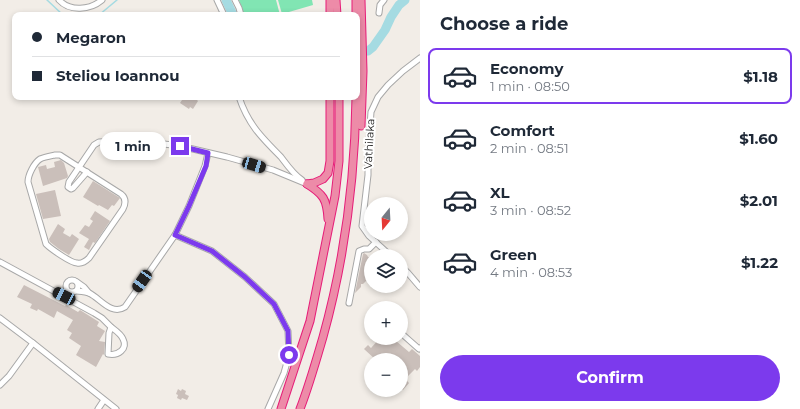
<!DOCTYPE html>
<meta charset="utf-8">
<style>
body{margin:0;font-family:Montserrat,sans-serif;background:#f6f6f7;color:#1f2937;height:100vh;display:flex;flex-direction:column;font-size:15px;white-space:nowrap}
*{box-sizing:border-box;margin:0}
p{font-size:13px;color:#747a83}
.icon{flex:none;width:22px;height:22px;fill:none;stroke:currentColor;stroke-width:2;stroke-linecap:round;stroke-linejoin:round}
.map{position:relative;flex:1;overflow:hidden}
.side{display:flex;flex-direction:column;background:#fff;width:380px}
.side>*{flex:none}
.banner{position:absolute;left:12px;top:12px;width:348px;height:88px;border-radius:8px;box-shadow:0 2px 6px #0003;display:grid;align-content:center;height:88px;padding:0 20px;background:#fff}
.needle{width:26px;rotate:198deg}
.fabs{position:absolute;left:364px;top:197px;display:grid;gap:8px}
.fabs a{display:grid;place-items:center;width:44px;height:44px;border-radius:50%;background:#fff;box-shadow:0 2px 6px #0003;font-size:20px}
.end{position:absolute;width:18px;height:18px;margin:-9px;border:5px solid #7c3aed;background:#fff;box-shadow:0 0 0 2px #fff}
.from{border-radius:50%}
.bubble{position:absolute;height:28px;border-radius:14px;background:#fff;box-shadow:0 2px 6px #0003;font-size:13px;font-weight:700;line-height:28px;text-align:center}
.car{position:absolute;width:12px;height:24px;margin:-12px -6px;border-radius:5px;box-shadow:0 0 3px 1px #0007;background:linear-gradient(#222 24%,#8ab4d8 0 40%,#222 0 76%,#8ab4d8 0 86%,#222 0)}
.banner b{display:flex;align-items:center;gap:14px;height:38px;font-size:15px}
.banner b+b{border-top:1px solid #e0e1e3}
.banner i{width:10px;height:10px;background:#1f2937}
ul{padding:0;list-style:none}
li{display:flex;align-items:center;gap:12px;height:56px;margin:0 8px 6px;padding:0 12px;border:2px solid transparent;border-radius:8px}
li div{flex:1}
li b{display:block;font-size:15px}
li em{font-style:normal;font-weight:700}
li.on{border-color:#7c3aed}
li>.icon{width:36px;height:36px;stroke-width:1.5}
h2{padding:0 20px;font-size:18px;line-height:48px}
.action{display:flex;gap:8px;margin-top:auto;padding:8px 20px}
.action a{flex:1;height:46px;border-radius:24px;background:#7c3aed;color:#fff;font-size:16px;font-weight:700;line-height:46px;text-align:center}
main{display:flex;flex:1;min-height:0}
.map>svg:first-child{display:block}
</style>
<main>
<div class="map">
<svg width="420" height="409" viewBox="0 0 420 409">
<rect width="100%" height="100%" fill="#f2ede7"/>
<!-- pitch -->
<g fill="#81e5b3">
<polygon points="239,0 276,0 280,15 243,15"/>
<polygon points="278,0 312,0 313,5 282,14"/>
</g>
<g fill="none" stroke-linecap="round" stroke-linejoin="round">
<!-- stream -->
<g stroke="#a5dbe2" stroke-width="1.5">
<polyline points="47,0 63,15"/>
<polyline points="99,15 117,0"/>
</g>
<!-- river -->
<g stroke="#a5dbe2" stroke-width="9">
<polyline points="226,0 233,15"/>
<polyline points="357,52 368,51 373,47 385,30 391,17 399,5 405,0"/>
</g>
</g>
<!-- building -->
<g fill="#cabfba">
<polygon points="184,97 199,97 197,100 198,101 193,109 190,107 189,109 180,103"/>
<polygon points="61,160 64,163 68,176 67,178 43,186 38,167 46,165 47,169 55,167 54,162"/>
<polygon points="93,181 120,198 114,206 112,205 108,210 99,205 98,206 83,197"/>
<polygon points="55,190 61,216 43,219 36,194"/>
<polygon points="95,211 110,221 95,243 93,242 89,250 84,247 89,239 79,233 85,225 89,227 93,221 90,219"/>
<polygon points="58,224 65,229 63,233 70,237 72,234 79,239 69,255 59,249 50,242 49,239"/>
<polygon points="364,253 367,255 368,257 371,258 371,276 363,284 361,284 361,287 355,293 363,254"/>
<polygon points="24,285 65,306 66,305 78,312 80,310 99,322 97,326 105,331 99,341 105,342 104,355 103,354 96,367 76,355 81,346 69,338 72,333 67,330 73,320 57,311 54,318 38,309 37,311 30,308 32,304 17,297"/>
<polygon points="380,338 382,340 383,338 398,338 396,341 409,352 412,349 420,356 420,367 417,371 415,369 405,379 409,383 403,390 401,388 401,360 376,360 364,349 368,345 371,348"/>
<polygon points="178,389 181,391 182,389 186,391 185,394 189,396 187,400 182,398 181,400 177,398 178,395 176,394"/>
</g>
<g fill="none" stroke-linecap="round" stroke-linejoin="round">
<defs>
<g id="minor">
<path d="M59 0C70 12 90 10 102 0"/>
<polyline points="217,0 224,15"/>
<polyline points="235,0 239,8 241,15"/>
<polyline points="379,13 380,5 384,0"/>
<path d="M239 97C248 124 261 137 281 157 287 165 293 174 302 180"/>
<path d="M55 155H60L63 157 121 194C126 198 126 203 123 209L89 258C85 262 82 264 77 263 71 263 51 249 46 244L28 182C28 175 34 163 40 159 44 157 50 156 55 155Z"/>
<polyline points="87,172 73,188 71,189 68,187 69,182 94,145 99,142 117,141 148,142 180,146 227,157 273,170 307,184"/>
<polyline points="175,235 212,251 245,277 274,304 288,331 289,355 284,373 268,409"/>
<polyline points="391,256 369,236 362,226 368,175 368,153 371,112 378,97 388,85 403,71 420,58"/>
<polyline points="0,262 94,313 102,318 111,327"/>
<polyline points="401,266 408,273 420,287"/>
<circle cx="72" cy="286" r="6"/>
<polyline points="77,282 84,287 89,293"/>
<path d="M76 291C80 291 85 292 89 293 100 298 111 316 125 307L175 235 189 206 205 166 208 153"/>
<polyline points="349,303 359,251 364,249 369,249 376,242"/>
<polyline points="0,318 33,343 116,409"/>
<path d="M111 327C115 330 121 334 123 339 128 349 118 356 108 354L109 333Z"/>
<polyline points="401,333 419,349 420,348"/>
<polyline points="0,385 9,376 33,343"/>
<polyline points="98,409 104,400"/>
</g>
<g id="highway">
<polyline points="336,0 337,15"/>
<polyline points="356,0 356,15"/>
<polyline points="330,15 330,0"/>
<polyline points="357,48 357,68"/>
<polyline points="361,126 363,71 361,0"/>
<polyline points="307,184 314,183 323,179 328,173 330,161 330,97"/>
<path d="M307 184C323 194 327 199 328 219"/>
<polyline points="281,409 310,321 335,196 339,161 339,97"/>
<path d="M300 409C309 386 316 361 323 337 345 258 355 179 356 97"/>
</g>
</defs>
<!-- minor casing -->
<use href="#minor" stroke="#a8a8a8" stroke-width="7"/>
<!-- highway casing -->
<use href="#highway" stroke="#e61d78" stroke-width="9"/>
<!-- minor -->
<use href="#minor" stroke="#fff" stroke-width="5"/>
<!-- highway -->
<use href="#highway" stroke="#ed8ba8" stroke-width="7"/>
</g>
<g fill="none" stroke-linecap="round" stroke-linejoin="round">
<!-- route -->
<polyline stroke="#7c3aed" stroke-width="5" points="180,146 208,153 206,166 189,206 175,235 212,251 245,277 274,304 288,331 289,355"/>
</g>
<g text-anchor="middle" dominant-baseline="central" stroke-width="4" stroke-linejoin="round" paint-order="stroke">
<!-- street labels -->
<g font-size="11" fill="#212121" stroke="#fff">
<text transform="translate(369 144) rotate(-87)">Vathilaka</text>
</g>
</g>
</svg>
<div class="fabs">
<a><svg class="needle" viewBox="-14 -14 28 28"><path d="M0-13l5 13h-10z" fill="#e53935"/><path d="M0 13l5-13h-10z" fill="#747a83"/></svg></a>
<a><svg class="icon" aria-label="layers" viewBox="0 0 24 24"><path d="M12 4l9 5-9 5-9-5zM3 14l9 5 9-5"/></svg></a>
<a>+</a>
<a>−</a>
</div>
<i class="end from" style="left:289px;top:355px"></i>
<i class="end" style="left:180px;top:146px"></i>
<div class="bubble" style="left:100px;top:132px;width:66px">1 min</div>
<i class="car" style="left:254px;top:165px;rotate:106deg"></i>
<i class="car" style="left:142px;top:281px;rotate:215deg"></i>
<i class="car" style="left:64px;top:296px;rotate:297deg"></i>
<div class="banner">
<b><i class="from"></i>Megaron</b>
<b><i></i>Steliou Ioannou</b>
</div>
</div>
<section class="side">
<h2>Choose a ride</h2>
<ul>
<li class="on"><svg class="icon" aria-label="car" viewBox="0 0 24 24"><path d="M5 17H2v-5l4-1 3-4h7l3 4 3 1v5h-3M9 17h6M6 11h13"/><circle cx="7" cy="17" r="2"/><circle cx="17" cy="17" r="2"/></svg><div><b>Economy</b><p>1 min · 08:50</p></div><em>$1.18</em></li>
<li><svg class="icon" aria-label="car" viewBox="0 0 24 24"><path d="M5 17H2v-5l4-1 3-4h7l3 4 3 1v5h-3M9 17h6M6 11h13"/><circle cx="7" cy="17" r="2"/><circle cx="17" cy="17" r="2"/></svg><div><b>Comfort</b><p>2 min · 08:51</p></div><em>$1.60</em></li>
<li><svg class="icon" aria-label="car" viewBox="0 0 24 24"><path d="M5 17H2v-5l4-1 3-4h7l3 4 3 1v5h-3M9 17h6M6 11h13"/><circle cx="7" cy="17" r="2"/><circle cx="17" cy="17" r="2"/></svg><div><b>XL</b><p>3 min · 08:52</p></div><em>$2.01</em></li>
<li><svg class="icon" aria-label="car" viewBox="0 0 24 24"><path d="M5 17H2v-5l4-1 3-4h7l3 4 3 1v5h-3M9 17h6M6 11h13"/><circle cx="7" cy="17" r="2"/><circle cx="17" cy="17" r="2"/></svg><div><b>Green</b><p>4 min · 08:53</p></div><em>$1.22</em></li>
</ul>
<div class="action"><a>Confirm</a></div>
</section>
</main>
